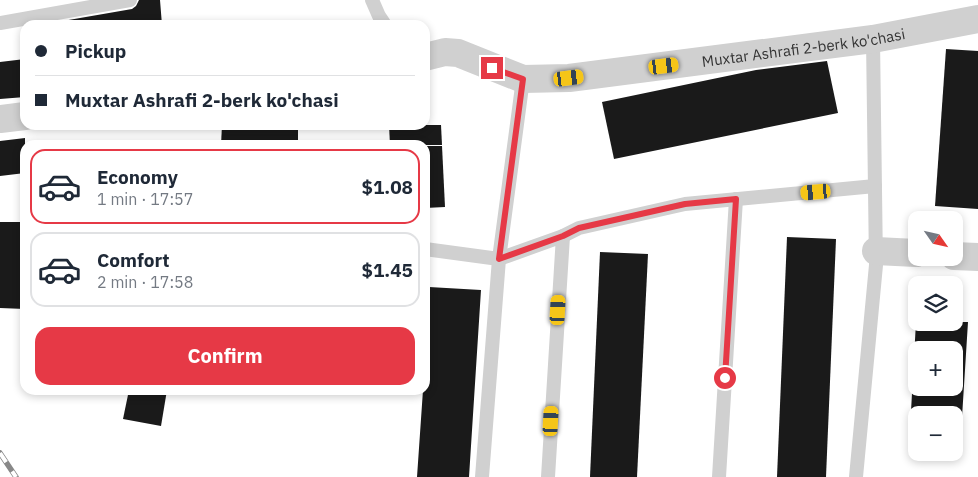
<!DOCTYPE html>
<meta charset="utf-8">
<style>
body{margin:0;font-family:"IBM Plex Sans",sans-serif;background:#f2f2f3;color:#1f2937;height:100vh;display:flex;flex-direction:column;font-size:19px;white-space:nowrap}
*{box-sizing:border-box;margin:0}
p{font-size:16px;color:#747a83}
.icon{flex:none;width:28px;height:28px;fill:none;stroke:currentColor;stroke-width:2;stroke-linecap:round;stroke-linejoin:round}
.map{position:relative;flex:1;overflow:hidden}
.drawer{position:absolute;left:20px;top:140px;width:410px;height:255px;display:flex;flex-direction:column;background:#fff;border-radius:15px;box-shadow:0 2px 8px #0003}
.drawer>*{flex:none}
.banner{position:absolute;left:20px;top:20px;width:410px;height:110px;border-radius:15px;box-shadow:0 2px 8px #0003;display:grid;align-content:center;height:110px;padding:0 15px;background:#fff}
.needle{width:32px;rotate:124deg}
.buttons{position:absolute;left:908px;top:211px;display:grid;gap:10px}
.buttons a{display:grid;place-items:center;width:55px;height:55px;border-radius:10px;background:#fff;box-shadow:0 2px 8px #0003;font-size:25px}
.end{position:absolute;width:22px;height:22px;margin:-11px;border:6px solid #e63946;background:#fff;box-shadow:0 0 0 2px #fff}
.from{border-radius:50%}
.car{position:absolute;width:15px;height:30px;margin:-15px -8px;border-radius:6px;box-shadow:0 0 4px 1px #0007;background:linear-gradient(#f5c518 24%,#345 0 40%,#f5c518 0 76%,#345 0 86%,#f5c518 0)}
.banner b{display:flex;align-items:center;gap:18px;height:48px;font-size:19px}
.banner b+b{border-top:1px solid #e0e1e3}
.banner i{width:12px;height:12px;background:#1f2937}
ul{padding:9px 0 0;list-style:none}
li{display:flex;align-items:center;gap:15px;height:75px;margin:0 10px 8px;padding:0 5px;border:2px solid #e0e1e3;border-radius:15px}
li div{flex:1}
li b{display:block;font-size:19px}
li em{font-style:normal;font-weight:800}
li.current{border-color:#e63946}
li>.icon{width:45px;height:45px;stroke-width:1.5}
.action{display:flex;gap:10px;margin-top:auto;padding:10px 15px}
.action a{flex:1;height:58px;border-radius:15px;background:#e63946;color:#fff;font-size:20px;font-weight:800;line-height:58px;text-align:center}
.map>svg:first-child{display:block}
</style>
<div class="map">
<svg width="978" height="477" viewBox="0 0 978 477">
<rect width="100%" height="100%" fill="#fff"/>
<!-- building -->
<g fill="#1a1a1a" fill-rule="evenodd">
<polygon points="139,0 160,0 162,25 57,25 57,22 132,9 136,6"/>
<polygon points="946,49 978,51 978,209 935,206"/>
<polygon points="25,59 25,97 0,99 0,62"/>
<polygon points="827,61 838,113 614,159 602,102 756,70"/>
<polygon points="222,125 298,125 298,145 221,145"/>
<polygon points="389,125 441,125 442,145 390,145"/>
<polygon points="25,138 25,173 0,176 0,141"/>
<polygon points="425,146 442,146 445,207 425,208"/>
<polygon points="0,222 25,222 25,309 0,308"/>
<polygon points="787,237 836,239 826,477 777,477"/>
<polygon points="600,252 648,254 637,477 590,477"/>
<polygon points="429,287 481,290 469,477 417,477 423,390 425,390 425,351"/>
<path d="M916 322H968L960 449H954V415H916V447H909ZM916 350H954V388H916Z"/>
<polygon points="129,390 167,390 161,426 123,419"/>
</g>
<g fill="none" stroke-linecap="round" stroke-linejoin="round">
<!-- service -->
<g stroke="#d0d0d0" stroke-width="14">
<polyline points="372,0 379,16 385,25"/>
<polyline points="0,23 130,0"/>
<polyline points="563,236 579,228 685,204 875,186"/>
<polyline points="425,249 499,259 563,236 548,477"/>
<polyline points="482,477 499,259 523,79"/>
<polyline points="719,477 736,199"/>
<polyline points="856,477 876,265 873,39"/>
</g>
<!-- minor -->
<g stroke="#d0d0d0" stroke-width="28">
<path id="s1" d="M425 57 445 52 458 53 523 79 569 78 873 39 978 19"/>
<polyline points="0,119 25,116"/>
<polyline points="876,251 916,253"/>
<polyline points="954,256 978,257"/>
</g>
<defs>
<polyline id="rail" points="0,453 16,477"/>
</defs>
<!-- rail casing -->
<use href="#rail" stroke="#888" stroke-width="5.5"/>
<!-- rail -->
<use href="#rail" stroke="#fff" stroke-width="4" stroke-dasharray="11" stroke-linecap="butt"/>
</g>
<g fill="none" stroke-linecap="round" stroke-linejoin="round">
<!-- route -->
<polyline stroke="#e63946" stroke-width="6" points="492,68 523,79 499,259 563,236 579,228 685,204 736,199 725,378"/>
</g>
<g text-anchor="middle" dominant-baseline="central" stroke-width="5" stroke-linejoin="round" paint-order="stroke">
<!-- street labels -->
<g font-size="15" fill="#333" stroke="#fff">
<text stroke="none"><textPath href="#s1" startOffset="386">Muxtar Ashrafi 2-berk ko'chasi</textPath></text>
</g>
</g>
</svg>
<div class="buttons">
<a><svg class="needle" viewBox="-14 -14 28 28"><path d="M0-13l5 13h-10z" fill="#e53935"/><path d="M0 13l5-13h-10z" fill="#747a83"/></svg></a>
<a><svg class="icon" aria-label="layers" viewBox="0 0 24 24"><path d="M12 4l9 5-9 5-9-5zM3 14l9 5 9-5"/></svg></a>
<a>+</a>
<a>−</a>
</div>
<i class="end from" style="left:725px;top:378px"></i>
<i class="end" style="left:492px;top:68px"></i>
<i class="car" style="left:664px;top:66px;rotate:83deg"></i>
<i class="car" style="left:569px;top:78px;rotate:83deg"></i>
<i class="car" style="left:816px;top:192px;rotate:265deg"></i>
<i class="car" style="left:558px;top:310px;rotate:3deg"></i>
<i class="car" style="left:551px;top:421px;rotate:3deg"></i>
<div class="banner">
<b><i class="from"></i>Pickup</b>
<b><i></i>Muxtar Ashrafi 2-berk ko'chasi</b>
</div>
<section class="drawer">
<ul>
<li class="current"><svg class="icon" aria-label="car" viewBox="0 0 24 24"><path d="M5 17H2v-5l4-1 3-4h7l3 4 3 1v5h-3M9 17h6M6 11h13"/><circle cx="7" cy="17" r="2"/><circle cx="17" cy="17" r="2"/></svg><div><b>Economy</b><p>1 min · 17:57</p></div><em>$1.08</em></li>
<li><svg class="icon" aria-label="car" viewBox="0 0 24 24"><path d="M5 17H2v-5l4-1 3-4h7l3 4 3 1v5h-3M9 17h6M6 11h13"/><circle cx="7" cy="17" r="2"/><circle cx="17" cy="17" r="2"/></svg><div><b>Comfort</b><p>2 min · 17:58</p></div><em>$1.45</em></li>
</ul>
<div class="action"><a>Confirm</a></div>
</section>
</div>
